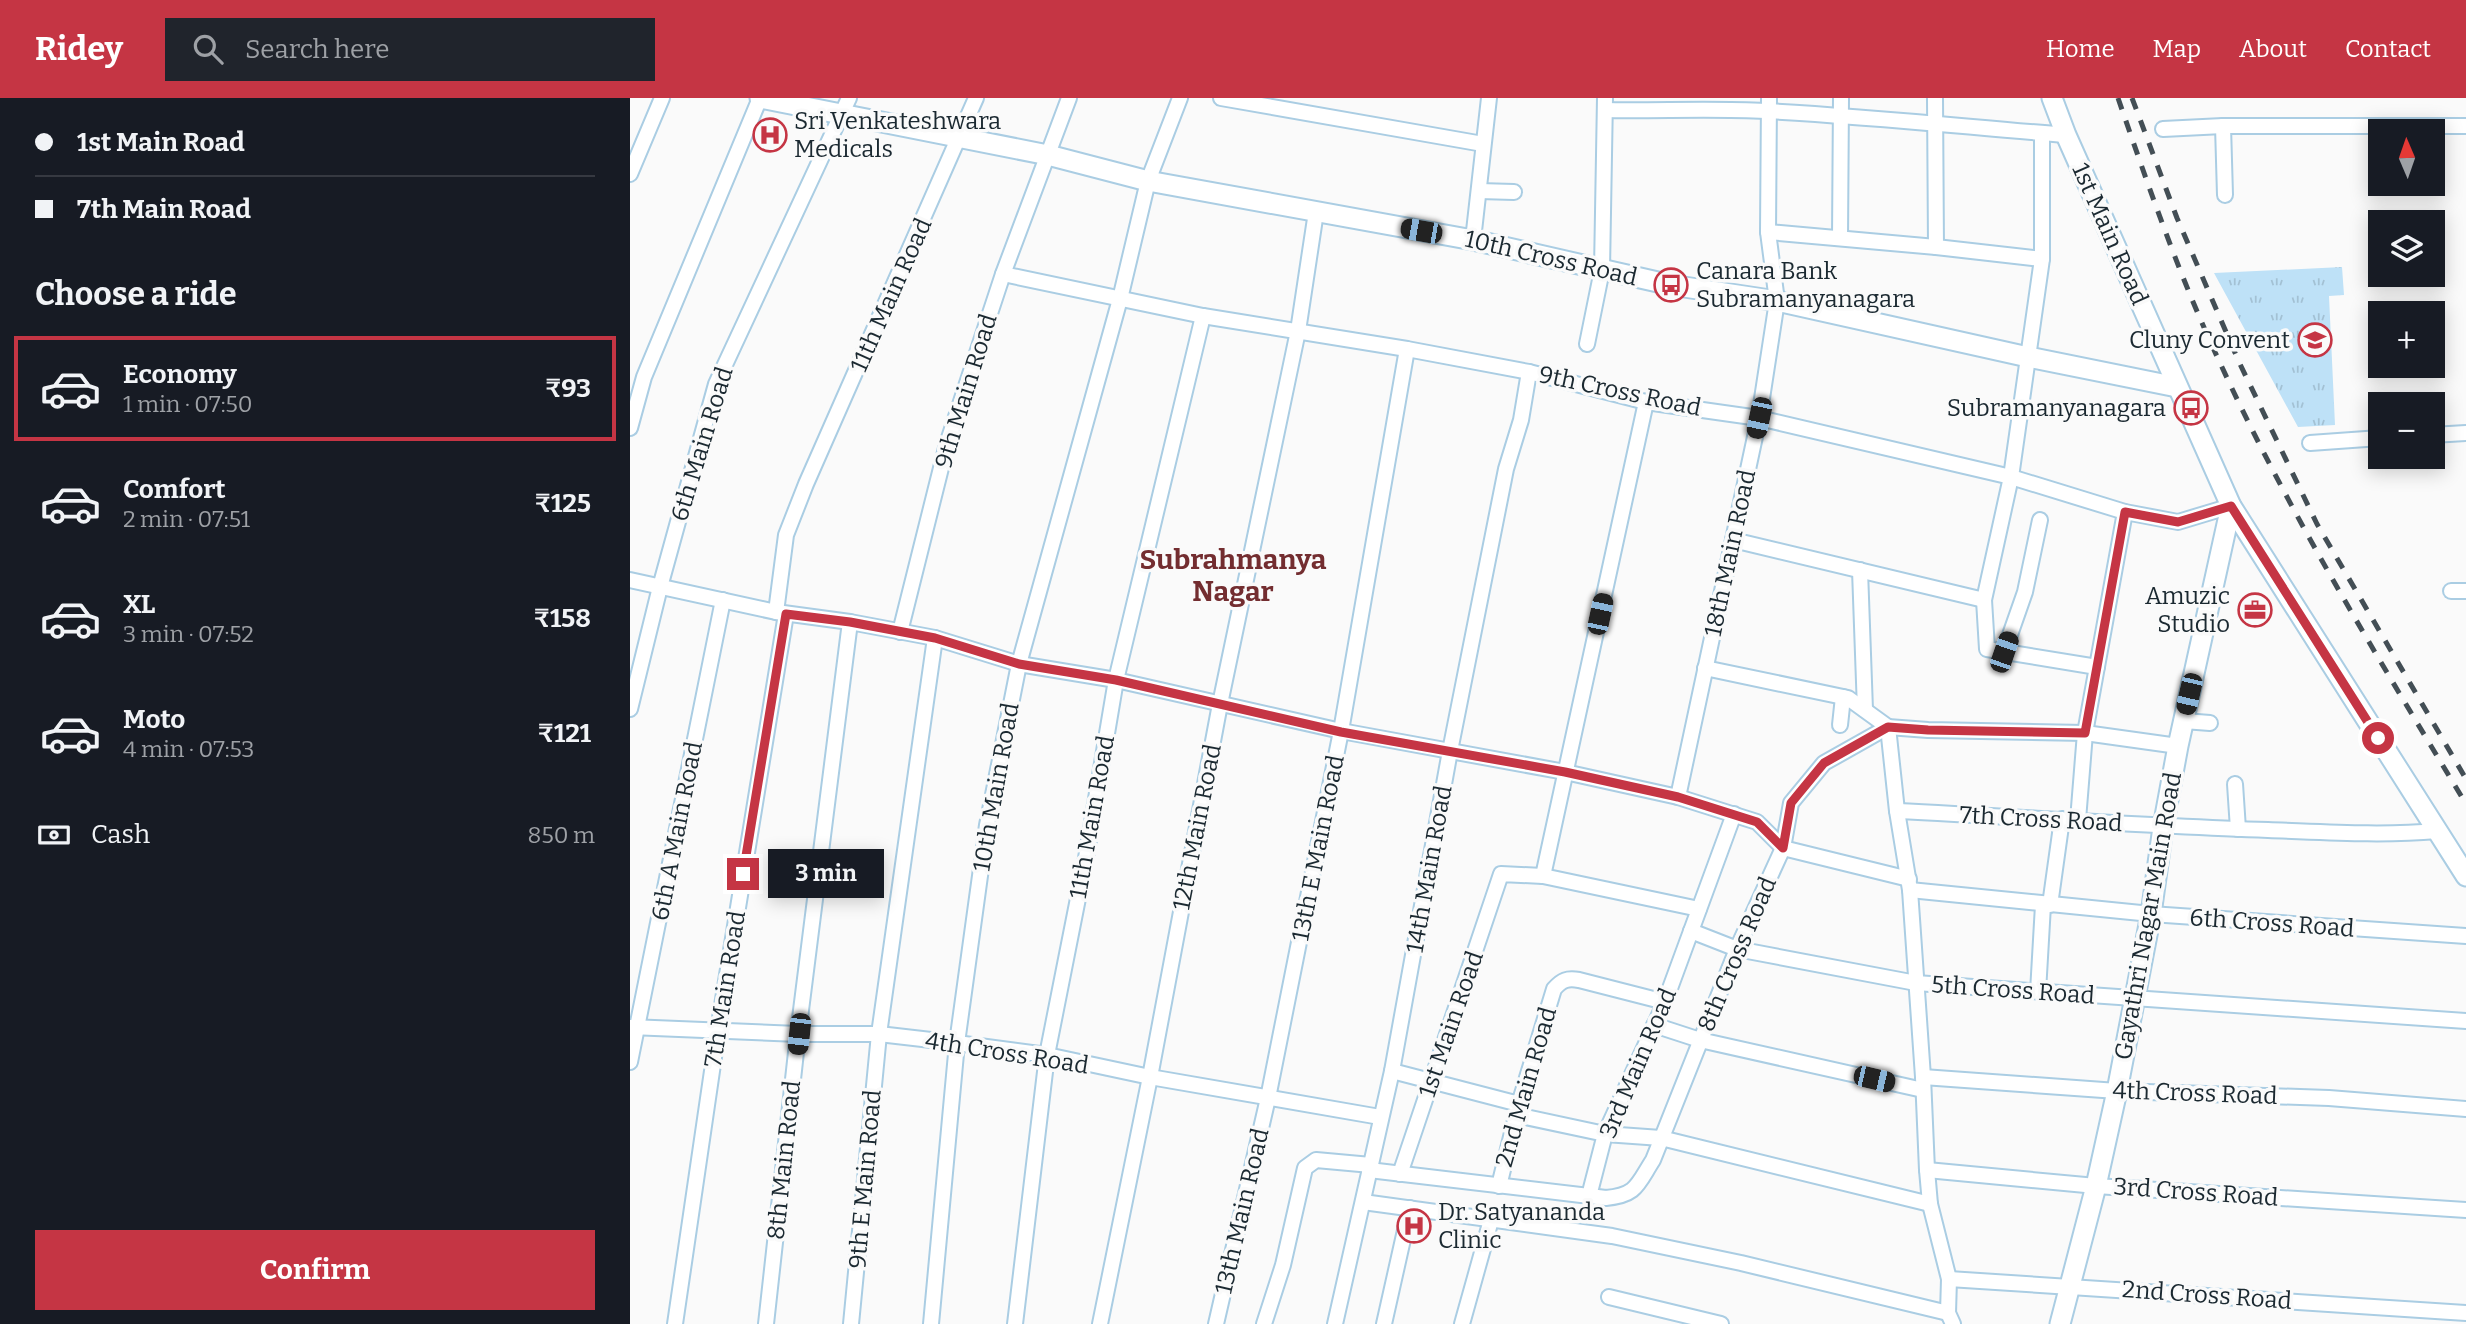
<!DOCTYPE html>
<meta charset="utf-8">
<style>
body{margin:0;font-family:Bitter,serif;background:#20242c;color:#f1f3f6;height:100vh;display:flex;flex-direction:column;font-size:26px;white-space:nowrap}
*{box-sizing:border-box;margin:0}
p{font-size:23px;color:#9ea1a6}
.icon{flex:none;width:38px;height:38px;fill:none;stroke:currentColor;stroke-width:2;stroke-linecap:round;stroke-linejoin:round}
.map{position:relative;flex:1;overflow:hidden}
.panel{display:flex;flex-direction:column;background:#171b24;width:630px}
.panel>*{flex:none}
.banner{display:grid;align-content:center;height:154px;padding:0 35px;background:#171b24}
.needle{width:46px;rotate:358deg}
.fabs{position:absolute;left:1738px;top:21px;display:grid;gap:14px}
.fabs a{display:grid;place-items:center;width:77px;height:77px;border-radius:0px;background:#171b24;box-shadow:0 4px 18px #0003;font-size:35px}
.end{position:absolute;width:32px;height:32px;margin:-16px;border:9px solid #c53544;background:#fff;box-shadow:0 0 0 4px #fff}
.from{border-radius:50%}
.bubble{position:absolute;height:49px;border-radius:0px;background:#171b24;box-shadow:0 4px 18px #0003;font-size:23px;font-weight:700;line-height:49px;text-align:center}
.car{position:absolute;width:21px;height:42px;margin:-21px -10px;border-radius:9px;box-shadow:0 0 5px 2px #0007;background:linear-gradient(#222 24%,#8ab4d8 0 40%,#222 0 76%,#8ab4d8 0 86%,#222 0)}
.banner b{display:flex;align-items:center;gap:24px;height:66px;font-size:26px}
.banner b+b{border-top:2px solid #363941}
.banner i{width:18px;height:18px;background:#f1f3f6}
ul{padding:0;list-style:none}
li{display:flex;align-items:center;gap:21px;height:105px;margin:0 14px 10px;padding:0 21px;border:4px solid transparent;border-radius:0px}
li div{flex:1}
li b{display:block;font-size:26px}
li em{font-style:normal;font-weight:700}
li.active{border-color:#c53544}
li>.icon{width:63px;height:63px;stroke-width:1.5}
h2{padding:0 35px;font-size:32px;line-height:84px}
.pay{display:flex;align-items:center;gap:18px;height:77px;padding:0 35px;font-size:26px}
.pay p{margin-inline-start:auto}
.button{display:flex;gap:14px;margin-top:auto;padding:14px 35px}
.button a{flex:1;height:80px;border-radius:0px;background:#c53544;color:#fff;font-size:28px;font-weight:700;line-height:80px;text-align:center}
header{display:flex;align-items:center;gap:42px;box-sizing:border-box;height:98px;padding:0 35px;background:#c53544;color:#fff}
header strong{font-size:33px}
nav{display:flex;gap:38px;margin-inline-start:auto;font-size:24px}
.search{width:490px;height:63px;background:#20242c;display:flex;align-items:center;gap:18px;box-sizing:border-box;padding:0 24px;border-radius:0px;color:#9ea1a6;font-size:26px}
main{display:flex;flex:1;min-height:0}
.map>svg:first-child{display:block}
</style>
<header>
<strong>Ridey</strong>
<div class="search"><svg class="icon" aria-label="search" viewBox="0 0 24 24"><circle cx="10" cy="10" r="6"/><path d="M15 15l6 6"/></svg>Search here</div>
<nav><a>Home</a><a>Map</a><a>About</a><a>Contact</a></nav>
</header>
<main>
<section class="panel">
<div class="banner">
<b><i class="from"></i>1st Main Road</b>
<b><i></i>7th Main Road</b>
</div>
<h2>Choose a ride</h2>
<ul>
<li class="active"><svg class="icon" aria-label="car" viewBox="0 0 24 24"><path d="M5 17H2v-5l4-1 3-4h7l3 4 3 1v5h-3M9 17h6M6 11h13"/><circle cx="7" cy="17" r="2"/><circle cx="17" cy="17" r="2"/></svg><div><b>Economy</b><p>1 min · 07:50</p></div><em>₹93</em></li>
<li><svg class="icon" aria-label="car" viewBox="0 0 24 24"><path d="M5 17H2v-5l4-1 3-4h7l3 4 3 1v5h-3M9 17h6M6 11h13"/><circle cx="7" cy="17" r="2"/><circle cx="17" cy="17" r="2"/></svg><div><b>Comfort</b><p>2 min · 07:51</p></div><em>₹125</em></li>
<li><svg class="icon" aria-label="car" viewBox="0 0 24 24"><path d="M5 17H2v-5l4-1 3-4h7l3 4 3 1v5h-3M9 17h6M6 11h13"/><circle cx="7" cy="17" r="2"/><circle cx="17" cy="17" r="2"/></svg><div><b>XL</b><p>3 min · 07:52</p></div><em>₹158</em></li>
<li><svg class="icon" aria-label="car" viewBox="0 0 24 24"><path d="M5 17H2v-5l4-1 3-4h7l3 4 3 1v5h-3M9 17h6M6 11h13"/><circle cx="7" cy="17" r="2"/><circle cx="17" cy="17" r="2"/></svg><div><b>Moto</b><p>4 min · 07:53</p></div><em>₹121</em></li>
</ul>
<div class="pay"><svg class="icon" aria-label="cash" viewBox="0 0 24 24"><path d="M3 7h18v10H3z"/><circle cx="12" cy="12" r="2"/></svg>Cash<p>850 m</p></div>
<div class="button"><a>Confirm</a></div>
</section>
<div class="map">
<svg width="1836" height="1226" viewBox="0 0 1836 1226">
<defs>
<pattern id="park-tufts" width="24" height="20" patternUnits="userSpaceOnUse" patternTransform="scale(1.75)"><rect width="24" height="20" fill="#bee1f7"/><path d="M3 7l-1-3M5 7V3M7 7l1-3M15 17l-1-3M17 17v-4M19 17l1-3" fill="none" stroke="#a3c1d4"/></pattern>
</defs>
<rect width="100%" height="100%" fill="#fafafa"/>
<!-- park -->
<polygon fill="url(#park-tufts)" points="1712,169 1714,197 1699,198 1705,327 1668,329 1584,175"/>
<g fill="none" stroke-linecap="round" stroke-linejoin="round">
<defs>
<g id="street">
<polyline points="591,0 853,46"/>
<polyline points="1305,0 1306,149"/>
<path d="M975 12C1029 13 1082 10 1136 13 1235 18 1337 29 1436 37"/>
<polyline points="1593,28 1595,97"/>
<polyline points="1533,31 1593,28 1836,28"/>
<polyline points="1412,35 1412,161 1381,379 1354,502 1357,551 1467,569"/>
<polyline points="0,76 32,0"/>
<polyline points="849,93 884,94"/>
<polyline points="1138,134 1306,149 1412,161"/>
<polyline points="1210,140 1211,0"/>
<polyline points="843,142 859,0"/>
<polyline points="373,176 573,218 777,251 899,274 1016,304 1129,320 1381,379 1495,414 1548,424 1601,408"/>
<polyline points="957,246 972,172 975,0"/>
<polyline points="0,330 14,279 130,0"/>
<polyline points="1802,337 1836,335"/>
<polyline points="1680,345 1750,340"/>
<polyline points="1103,442 1354,502"/>
<polyline points="1230,472 1235,612"/>
<polyline points="0,482 146,514 220,524 305,540 389,566 486,582 711,633 935,674 1048,699 1127,724 1153,750 1279,781"/>
<polyline points="1821,493 1836,493"/>
<polyline points="146,514 156,437 176,386 346,0"/>
<polyline points="270,534 317,346 373,176 439,0"/>
<polyline points="1374,554 1395,494 1410,422"/>
<polyline points="1075,570 1218,600 1258,629 1267,713 1280,792 1293,979 1297,1072 1300,1106 1319,1181 1318,1215 1323,1226"/>
<polyline points="0,611 30,489 86,286 219,0"/>
<polyline points="1554,623 1580,625"/>
<polyline points="1210,627 1213,599"/>
<polyline points="1605,686 1608,731"/>
<polyline points="1048,699 1129,320 1147,203 1138,134 1139,0"/>
<path d="M1267 713C1391 719 1514 728 1638 732 1694 734 1751 738 1807 733"/>
<polyline points="1448,722 1455,635 1495,414"/>
<polyline points="913,778 1069,811"/>
<polyline points="1280,792 1521,816 1836,838"/>
<polyline points="1420,807 1432,721"/>
<polyline points="1061,833 1107,851 1286,885 1836,923"/>
<polyline points="1408,894 1413,807"/>
<polyline points="1024,927 1070,942 1293,992"/>
<polyline points="0,929 168,936 249,936 327,945 417,957 520,979 750,1019"/>
<polyline points="0,964 93,502"/>
<polyline points="762,973 889,1006"/>
<polyline points="1293,979 1487,993 1699,1000 1836,1011"/>
<polyline points="886,1017 975,1036 1031,1040 1300,1106"/>
<path d="M739 1072 976 1100C1007 1097 1007 1087 1023 1062L1107 851 1153 750 1161 705 1194 665 1258 629 1298 632 1455 635 1548 648"/>
<polyline points="1297,1072 1466,1088 1836,1112"/>
<polyline points="770,1076 871,776 913,778 1016,304"/>
<path d="M869 1088 889 1006 924 891C932 882 937 880 949 882L1035 904"/>
<polyline points="959,1098 975,1036 1035,904 1104,716"/>
<polyline points="733,1104 982,1138 1111,1165 1318,1215"/>
<polyline points="1319,1181 1836,1215"/>
<polyline points="979,1199 1091,1226"/>
<polyline points="45,1226 88,932 156,516"/>
<polyline points="136,1226 168,936 220,524"/>
<polyline points="221,1226 249,936 305,540"/>
<polyline points="301,1226 327,945 357,727 389,566 490,201 518,83 550,0"/>
<polyline points="385,1226 417,957 456,760 486,582 573,218"/>
<polyline points="470,1226 520,979 590,606 668,233 686,114"/>
<polyline points="586,1226 638,1000 711,633 777,251"/>
<polyline points="634,1226 653,1167 675,1070 686,1062 741,1067"/>
<polyline points="705,1226 762,973 820,653 876,371 891,322 899,274"/>
<polyline points="754,1226 780,1110"/>
<polyline points="832,1226 861,1122"/>
</g>
<g id="secondary">
<polyline points="130,0 418,57 518,83 843,142 1041,187 1147,203 1398,259 1547,289"/>
<polyline points="1422,0 1436,37 1601,408 1836,778"/>
<polyline points="1430,1226 1466,1088 1487,993 1521,816 1533,729 1548,648 1601,408"/>
</g>
</defs>
<!-- street casing -->
<use href="#street" stroke="#aacde3" stroke-width="18"/>
<!-- secondary casing -->
<use href="#secondary" stroke="#aacde3" stroke-width="23"/>
<!-- street -->
<use href="#street" stroke="#fff" stroke-width="14"/>
<!-- secondary -->
<use href="#secondary" stroke="#fff" stroke-width="19"/>
<!-- rail -->
<g stroke="#434e55" stroke-width="5" stroke-dasharray="12 12" stroke-linecap="butt">
<path d="M1488 0C1519 90 1550 180 1591 267 1661 419 1750 563 1836 706"/>
<polyline points="1502,0 1547,120 1609,264 1687,426 1836,681"/>
</g>
</g>
<g fill="none" stroke-linecap="round" stroke-linejoin="round">
<!-- route -->
<polyline stroke="#c53544" stroke-width="9" points="113,776 156,516 220,524 305,540 389,566 486,582 711,634 935,674 1048,699 1127,724 1153,750 1161,705 1194,665 1258,629 1298,632 1455,635 1495,414 1548,424 1601,408 1748,640"/>
</g>
<!-- icons -->
<defs>
<symbol id="hospital-ring" viewBox="-11 -11 22 22"><circle r="9.5" fill="#fafafa" stroke="#c53544" stroke-width="1.5"/><path d="M-5-5h3v3.5h4V-5h3V5h-3V1.5h-4V5h-3Z" fill="#c53544"/></symbol>
<symbol id="bus-ring" viewBox="-11 -11 22 22"><circle r="9.5" fill="#fafafa" stroke="#c53544" stroke-width="1.5"/><path d="M-5-6H5V4H4V6H2V4H-2V6H-4V4H-5ZM-3.5-4V0h7V-4ZM-3.5 1.2v1.5H-2V1.2ZM2 1.2v1.5H3.5V1.2Z" fill="#c53544"/></symbol>
<symbol id="school-ring" viewBox="-11 -11 22 22"><circle r="9.5" fill="#fafafa" stroke="#c53544" stroke-width="1.5"/><path d="M0-5L7-2L0 1L-7-2ZM-4 1L0 2.5L4 1V4Q0 6-4 4Z" fill="#c53544"/></symbol>
<symbol id="office-ring" viewBox="-11 -11 22 22"><circle r="9.5" fill="#fafafa" stroke="#c53544" stroke-width="1.5"/><path d="M-6-3h4V-5.5h4V-3h4V5H-6ZM-1-4.5V-3h2v-1.5ZM-6 0V1H6V0Z" fill="#c53544"/></symbol>
</defs>
<g fill-rule="evenodd">
<use href="#hospital-ring" x="121" y="18" width="38" height="38"/>
<use href="#bus-ring" x="1022" y="168" width="38" height="38"/>
<use href="#school-ring" x="1666" y="223" width="38" height="38"/>
<use href="#bus-ring" x="1542" y="291" width="38" height="38"/>
<use href="#office-ring" x="1606" y="493" width="38" height="38"/>
<use href="#hospital-ring" x="765" y="1109" width="38" height="38"/>
</g>
<g text-anchor="middle" dominant-baseline="central" stroke-width="7" stroke-linejoin="round" paint-order="stroke">
<!-- poi labels -->
<g font-size="24" fill="#1b2931" stroke="#fafafa" text-anchor="start">
<text x="164" y="23">Sri Venkateshwara<tspan x="164" dy="28">Medicals</tspan></text>
<text x="1066" y="173">Canara Bank<tspan x="1066" dy="28">Subramanyanagara</tspan></text>
<text x="1660" y="242" text-anchor="end">Cluny Convent</text>
<text x="1536" y="310" text-anchor="end">Subramanyanagara</text>
<text x="1600" y="498" text-anchor="end">Amuzic<tspan x="1600" dy="28">Studio</tspan></text>
<text x="808" y="1114">Dr. Satyananda<tspan x="808" dy="28">Clinic</tspan></text>
</g>
<!-- street labels -->
<g font-size="24" fill="#1b2931" stroke="#fafafa">
<text transform="translate(1480 136) rotate(66)">1st Main Road</text>
<text transform="translate(921 160) rotate(13)">10th Cross Road</text>
<text transform="translate(261 197) rotate(-66)">11th Main Road</text>
<text transform="translate(336 293) rotate(-73)">9th Main Road</text>
<text transform="translate(990 293) rotate(12)">9th Cross Road</text>
<text transform="translate(72 346) rotate(-73)">6th Main Road</text>
<text transform="translate(1100 455) rotate(-78)">18th Main Road</text>
<text transform="translate(366 689) rotate(-80)">10th Main Road</text>
<text transform="translate(462 719) rotate(-80)">11th Main Road</text>
<text transform="translate(1411 721) rotate(3)">7th Cross Road</text>
<text transform="translate(567 729) rotate(-79)">12th Main Road</text>
<text transform="translate(47 733) rotate(-79)">6th A Main Road</text>
<text transform="translate(688 750) rotate(-79)">13th E Main Road</text>
<text transform="translate(799 771) rotate(-80)">14th Main Road</text>
<text transform="translate(1518 818) rotate(-80)">Gayathri Nagar Main Road</text>
<text transform="translate(1642 825) rotate(4)">6th Cross Road</text>
<text transform="translate(1107 856) rotate(-67)">8th Cross Road</text>
<text transform="translate(95 891) rotate(-81)">7th Main Road</text>
<text transform="translate(1383 892) rotate(4)">5th Cross Road</text>
<text transform="translate(821 926) rotate(-71)">1st Main Road</text>
<text transform="translate(377 955) rotate(9)">4th Cross Road</text>
<text transform="translate(1008 965) rotate(-67)">3rd Main Road</text>
<text transform="translate(896 989) rotate(-74)">2nd Main Road</text>
<text transform="translate(1565 995) rotate(2)">4th Cross Road</text>
<text transform="translate(154 1062) rotate(-84)">8th Main Road</text>
<text transform="translate(235 1081) rotate(-85)">9th E Main Road</text>
<text transform="translate(1566 1094) rotate(4)">3rd Cross Road</text>
<text transform="translate(612 1113) rotate(-77)">13th Main Road</text>
<text transform="translate(1577 1197) rotate(4)">2nd Cross Road</text>
</g>
<!-- quarter labels -->
<g font-size="28" font-weight="bold" fill="#732d30" stroke="#fafafa">
<text x="603" y="461">Subrahmanya<tspan x="603" dy="32">Nagar</tspan></text>
</g>
</g>
</svg>
<div class="fabs">
<a><svg class="needle" viewBox="-14 -14 28 28"><path d="M0-13l5 13h-10z" fill="#e53935"/><path d="M0 13l5-13h-10z" fill="#9ea1a6"/></svg></a>
<a><svg class="icon" aria-label="layers" viewBox="0 0 24 24"><path d="M12 4l9 5-9 5-9-5zM3 14l9 5 9-5"/></svg></a>
<a>+</a>
<a>−</a>
</div>
<i class="end from" style="left:1748px;top:640px"></i>
<i class="end" style="left:113px;top:776px"></i>
<div class="bubble" style="left:138px;top:751px;width:116px">3 min</div>
<i class="car" style="left:791px;top:133px;rotate:280deg"></i>
<i class="car" style="left:1129px;top:320px;rotate:192deg"></i>
<i class="car" style="left:970px;top:516px;rotate:12deg"></i>
<i class="car" style="left:1374px;top:554px;rotate:19deg"></i>
<i class="car" style="left:1559px;top:596px;rotate:193deg"></i>
<i class="car" style="left:169px;top:936px;rotate:186deg"></i>
<i class="car" style="left:1244px;top:981px;rotate:103deg"></i>
</div>
</main>
